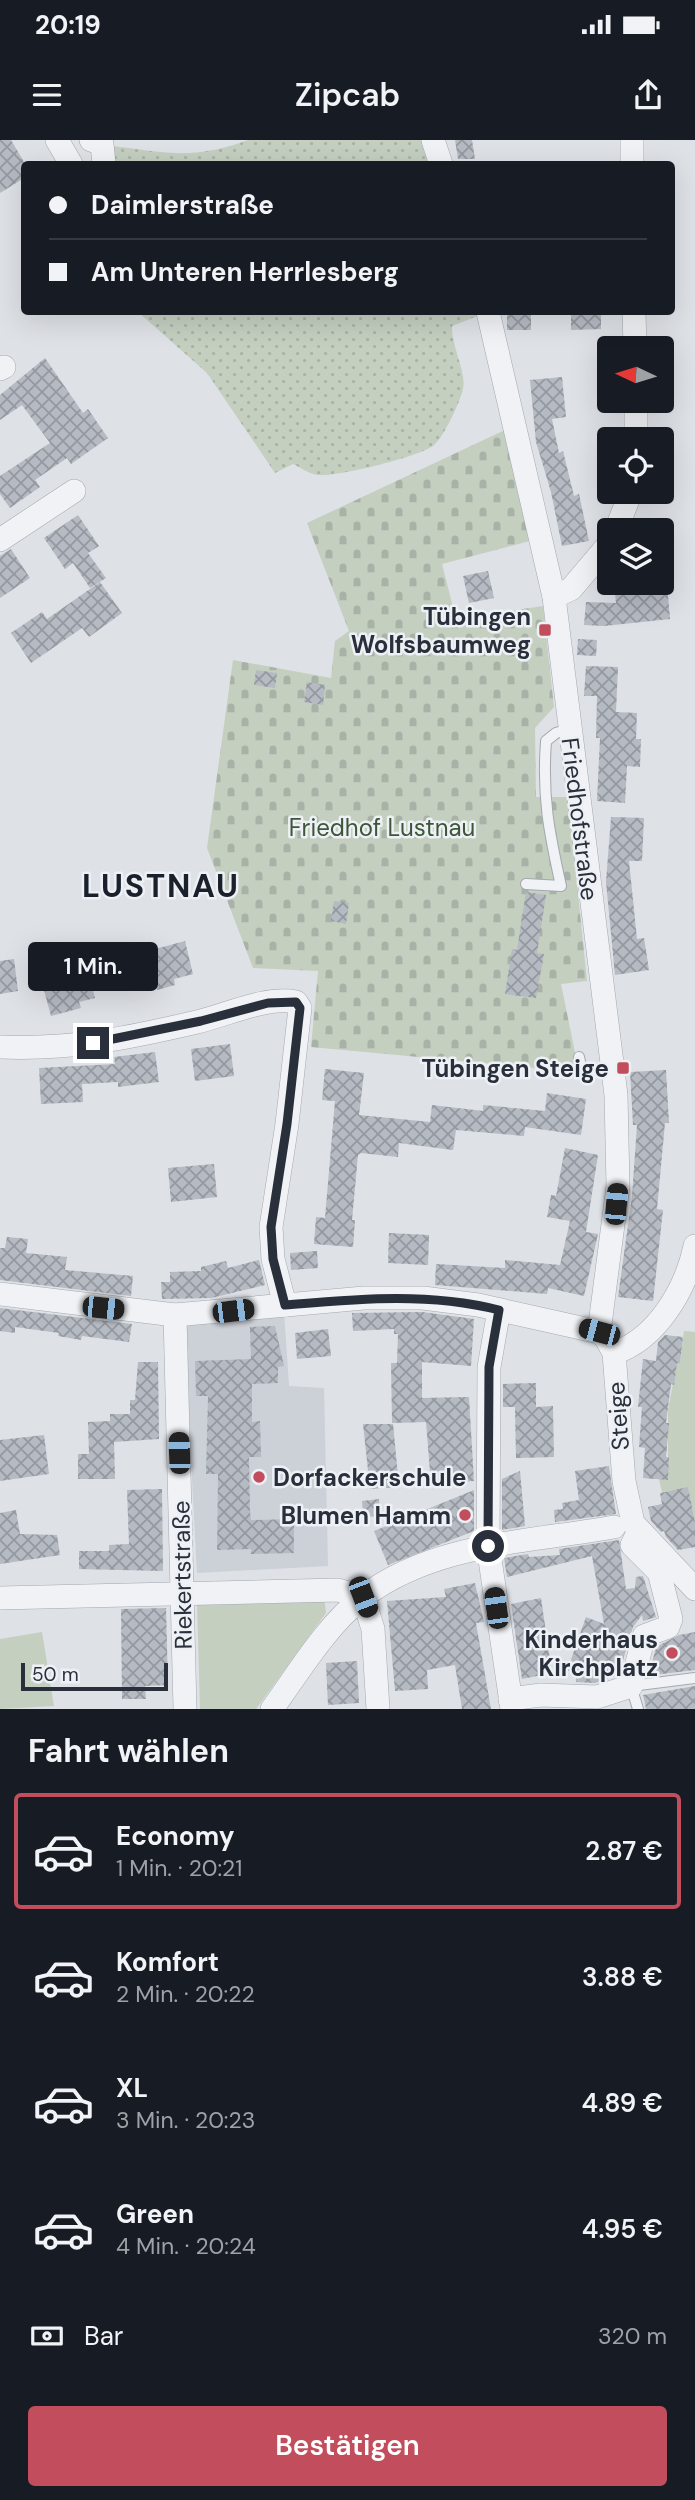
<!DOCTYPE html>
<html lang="de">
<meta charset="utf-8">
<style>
body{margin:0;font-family:"DM Sans",sans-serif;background:#242831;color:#f1f3f6;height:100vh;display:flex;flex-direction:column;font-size:26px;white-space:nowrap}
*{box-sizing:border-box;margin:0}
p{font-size:23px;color:#9ea1a6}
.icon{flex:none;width:38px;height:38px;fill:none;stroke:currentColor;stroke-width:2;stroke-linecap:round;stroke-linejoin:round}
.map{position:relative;height:1569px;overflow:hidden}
.sheet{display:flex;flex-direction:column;background:#171b24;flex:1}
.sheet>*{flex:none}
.hud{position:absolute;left:21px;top:21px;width:654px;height:154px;border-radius:7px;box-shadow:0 7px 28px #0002;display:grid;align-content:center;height:154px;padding:0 28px;background:#171b24}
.needle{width:46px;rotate:274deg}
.fabs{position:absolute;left:597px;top:196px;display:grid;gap:14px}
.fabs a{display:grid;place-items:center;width:77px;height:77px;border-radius:7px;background:#171b24;box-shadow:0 7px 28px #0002;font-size:35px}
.scale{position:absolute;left:21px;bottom:18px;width:147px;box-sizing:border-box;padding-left:7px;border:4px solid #292f3b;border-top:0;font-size:19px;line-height:24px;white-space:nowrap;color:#292f3b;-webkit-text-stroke:5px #edf0f4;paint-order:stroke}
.end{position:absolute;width:32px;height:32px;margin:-16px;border:9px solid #292f3b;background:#fff;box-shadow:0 0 0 4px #fff}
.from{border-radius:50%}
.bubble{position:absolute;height:49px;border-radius:7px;background:#171b24;box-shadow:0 7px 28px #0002;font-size:23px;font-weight:600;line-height:49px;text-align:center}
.car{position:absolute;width:21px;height:42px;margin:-21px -10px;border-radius:9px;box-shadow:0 0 5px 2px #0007;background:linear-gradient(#222 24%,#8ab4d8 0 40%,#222 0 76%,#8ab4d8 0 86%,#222 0)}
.hud b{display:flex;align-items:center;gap:24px;height:66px;font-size:26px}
.hud b+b{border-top:2px solid #363941}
.hud i{width:18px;height:18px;background:#f1f3f6}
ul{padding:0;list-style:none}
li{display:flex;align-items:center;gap:21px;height:116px;margin:0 14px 10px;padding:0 14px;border:4px solid transparent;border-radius:7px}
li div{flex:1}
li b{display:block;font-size:26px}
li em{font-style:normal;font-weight:600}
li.active{border-color:#c14d5d}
li>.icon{width:63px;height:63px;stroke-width:1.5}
h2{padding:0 28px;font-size:32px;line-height:84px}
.pay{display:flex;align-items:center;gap:18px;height:77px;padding:0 28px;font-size:26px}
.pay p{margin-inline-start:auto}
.action{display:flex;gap:14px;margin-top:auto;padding:14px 28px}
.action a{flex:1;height:80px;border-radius:7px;background:#c14d5d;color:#fff;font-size:28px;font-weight:600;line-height:80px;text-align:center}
.status{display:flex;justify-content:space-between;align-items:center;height:49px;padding:0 35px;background:#171b24;direction:ltr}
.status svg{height:19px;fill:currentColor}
header{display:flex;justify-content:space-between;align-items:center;height:91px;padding:0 28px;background:#171b24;font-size:32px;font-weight:600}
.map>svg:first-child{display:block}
</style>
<div class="status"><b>20:19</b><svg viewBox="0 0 49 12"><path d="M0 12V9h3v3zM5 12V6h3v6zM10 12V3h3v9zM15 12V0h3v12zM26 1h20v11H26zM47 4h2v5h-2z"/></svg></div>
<header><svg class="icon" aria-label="menu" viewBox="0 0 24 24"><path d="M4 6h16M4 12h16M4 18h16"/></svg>Zipcab<svg class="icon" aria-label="share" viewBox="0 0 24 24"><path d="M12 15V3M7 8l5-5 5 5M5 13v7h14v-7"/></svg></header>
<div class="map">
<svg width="695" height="1569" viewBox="0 0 695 1569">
<defs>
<pattern id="grass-dots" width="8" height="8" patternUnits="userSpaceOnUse" patternTransform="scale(1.75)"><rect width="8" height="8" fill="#c4cfc0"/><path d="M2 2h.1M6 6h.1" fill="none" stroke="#a8b2a6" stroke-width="1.8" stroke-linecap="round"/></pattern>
<pattern id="cemetery-stones" width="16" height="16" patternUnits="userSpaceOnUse" patternTransform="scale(1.75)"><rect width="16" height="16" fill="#c4cfc0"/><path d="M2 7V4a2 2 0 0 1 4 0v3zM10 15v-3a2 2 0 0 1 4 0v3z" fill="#a8b2a6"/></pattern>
<pattern id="building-cross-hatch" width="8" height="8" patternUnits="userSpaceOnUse" patternTransform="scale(1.75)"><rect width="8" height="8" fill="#b6bac2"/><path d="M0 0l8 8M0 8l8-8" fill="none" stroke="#94989f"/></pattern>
</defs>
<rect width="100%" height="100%" fill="#dee1e6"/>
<!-- built -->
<polygon fill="#ccd0d7" points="284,1172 289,1246 324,1248 328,1426 197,1433 184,1186"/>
<!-- grass -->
<g fill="url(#grass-dots)">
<path d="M248 0H433L441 24H104L112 6C169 13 193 20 248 0Z"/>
<path d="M138 172H488L452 186C451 206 467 233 463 249 460 262 443 299 433 306 417 317 338 337 318 335 310 334 301 328 293 324L275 333 207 233Z"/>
</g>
<!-- cemetery -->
<polygon fill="url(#cemetery-stones)" points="507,289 530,401 442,424 456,479 543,466 554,567 535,588 536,657 568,657 587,841 561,844 579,932 311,907 318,831 253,828 207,708 233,520 331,538 335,501 349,491 307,383"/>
<!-- green -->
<g fill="#c4cfc0">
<polygon points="684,1191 695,1192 695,1382 688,1348 662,1352 659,1339 668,1339 668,1270 677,1223 680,1223"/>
<polygon points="324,1456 326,1473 256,1569 200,1569 197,1461"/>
<polygon points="42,1492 54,1566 0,1569 0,1499"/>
</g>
<!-- building -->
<g fill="url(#building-cross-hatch)">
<polygon points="0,0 11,0 24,22 24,38 0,53"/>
<polygon points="455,0 472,0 475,19 458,19"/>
<rect x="507" y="172" width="24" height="18"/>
<polygon points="571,172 601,172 601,189 571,190"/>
<polygon points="45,218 83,273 88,269 108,298 71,324 67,318 35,340 40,347 10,368 0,354 0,336 50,303 22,265 0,280 0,255"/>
<polygon points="562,237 566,277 552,279 559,313 563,311 574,356 579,354 589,401 562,406 551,352 536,302 530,240"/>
<polygon points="78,375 99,406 88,413 106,438 90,448 73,423 65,429 44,398"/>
<polygon points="11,409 30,438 0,458 0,416"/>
<polygon points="488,431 494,458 469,463 463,436"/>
<polygon points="100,442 122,473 89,497 82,488 31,523 11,493 42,472 47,479"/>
<polygon points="614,443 667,443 670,479 604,486 584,485 586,462 616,463"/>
<polygon points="578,499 597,500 596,516 577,515"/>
<polygon points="586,526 618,527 616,572 637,573 636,599 641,599 640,627 627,626 625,663 597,661 600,598 596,598 597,556 584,556"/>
<polygon points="256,530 277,533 275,548 254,545"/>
<polygon points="307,542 325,545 323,565 304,562"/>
<polygon points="611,677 644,678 642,721 629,721 637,799 644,798 649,830 615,835 606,742"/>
<polygon points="526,752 546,755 537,813 544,814 536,858 505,854 512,809 517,810"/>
<polygon points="334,761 349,763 346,784 331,781"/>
<polygon points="185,801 193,834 174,839 175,845 157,850 148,811"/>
<polygon points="14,819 18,851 0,854 0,821"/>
<polygon points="87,827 95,858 79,862 81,868 51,876 41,839"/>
<polygon points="230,904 234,936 195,941 191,909"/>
<polygon points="155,912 159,942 118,947 118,942 82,944 83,962 41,964 39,928 115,924 114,917"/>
<polygon points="325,929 364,933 359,975 430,982 432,965 483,971 483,965 545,971 547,953 586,959 581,995 525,987 524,996 456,990 453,1010 399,1003 398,1017 361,1013 358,1015 352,1080 355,1080 353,1107 314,1104 316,1077 325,1078 335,961 322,960"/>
<polygon points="666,930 669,983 665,983 657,1069 663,1070 653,1161 618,1157 632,1056 637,985 633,985 630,932"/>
<polygon points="565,1008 598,1015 586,1092 598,1094 584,1156 548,1148 547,1154 435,1145 436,1124 505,1128 505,1120 560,1125 570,1081 547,1077 551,1055 556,1056"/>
<polygon points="214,1024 217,1057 171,1062 168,1028"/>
<polygon points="389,1093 429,1095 428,1125 388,1123"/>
<polygon points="7,1097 28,1099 26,1113 67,1117 65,1130 133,1136 131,1156 0,1140 0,1108 5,1108"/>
<polygon points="317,1111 318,1128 291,1130 290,1113"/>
<polygon points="259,1120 265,1145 211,1158 162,1159 161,1142 170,1142 170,1132 201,1131 201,1127 226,1121 228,1128"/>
<polygon points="0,1168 132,1184 129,1202 82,1196 81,1200 58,1196 59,1193 15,1187 15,1193 0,1191"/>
<polygon points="422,1172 474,1179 471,1226 422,1222 422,1258 469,1257 474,1341 431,1344 426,1282 392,1283 391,1223 397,1223 398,1194 394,1194 394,1189 353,1191 352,1173"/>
<polygon points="275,1186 284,1226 278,1227 278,1243 252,1244 252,1282 260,1281 261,1317 249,1317 250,1372 251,1380 294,1379 294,1413 251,1414 251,1409 217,1410 218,1334 206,1334 208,1256 196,1256 195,1221 251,1219 250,1187"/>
<polygon points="328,1189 331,1216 297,1219 295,1193"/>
<polygon points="665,1195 683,1197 680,1223 677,1223 674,1245 671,1244 666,1283 669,1283 666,1317 669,1317 668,1340 643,1338 645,1308 639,1307 642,1267 638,1267 643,1219 656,1221 658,1202"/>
<polygon points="138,1222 158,1222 159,1299 114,1302 115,1339 78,1339 78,1314 89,1314 88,1282 110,1281 110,1274 130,1274 130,1260 135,1260"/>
<polygon points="536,1243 536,1267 553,1266 554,1317 516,1318 515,1267 503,1267 503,1244"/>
<polygon points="363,1284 393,1284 399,1347 370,1349"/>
<polygon points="44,1295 49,1334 0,1341 0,1300"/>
<polygon points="609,1326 616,1374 555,1382 554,1370 563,1369 562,1363 579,1360 575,1331"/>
<polygon points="520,1331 525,1386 502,1390 502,1339"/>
<polygon points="688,1347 695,1382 695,1407 678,1410 666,1397 664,1391 661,1392 651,1381 648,1367 662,1364 660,1353"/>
<polygon points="162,1349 163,1431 79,1429 79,1411 109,1411 109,1405 129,1404 127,1350"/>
<polygon points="474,1350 474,1391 388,1425 374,1391"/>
<polygon points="379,1359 380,1376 363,1377 362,1361"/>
<polygon points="16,1370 20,1394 57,1395 60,1415 0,1424 0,1373"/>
<polygon points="619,1400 626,1449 635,1448 636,1437 643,1436 656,1477 643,1481 642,1475 633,1487 623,1520 615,1517 615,1536 595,1543 576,1542 576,1529 567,1531 586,1477 604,1484 592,1416 507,1437 504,1418 528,1414 529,1417 560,1415 559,1409"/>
<polygon points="475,1443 484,1482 476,1483 491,1569 462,1569 455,1525 427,1530 428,1549 395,1551 387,1461 446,1457 444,1449"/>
<polygon points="541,1458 552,1533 522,1539 511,1464"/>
<polygon points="166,1468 168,1545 145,1546 146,1559 122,1559 121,1469"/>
<polygon points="695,1492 695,1530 654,1535 652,1523 656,1507 679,1495"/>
<polygon points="357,1521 359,1563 328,1565 326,1523"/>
<polygon points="695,1546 695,1569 646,1569 643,1555"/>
</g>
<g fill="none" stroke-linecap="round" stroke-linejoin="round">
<defs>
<g id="lane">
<path d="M526 744 561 746C549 692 542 657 546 601L556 593 569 589"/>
<polyline points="579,917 582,931 612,928"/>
<polyline points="638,1569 631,1546 695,1538"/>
</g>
<g id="street">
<polyline points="57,0 71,24"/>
<polyline points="91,0 102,4 104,24"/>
<polyline points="433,0 441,24"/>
<polyline points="632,0 632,24"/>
<polyline points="488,172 554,457 616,955 618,1046 599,1192"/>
<polyline points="634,172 635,208"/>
<polyline points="0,229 4,227"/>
<polyline points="636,261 636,299"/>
<polyline points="616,390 631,352"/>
<polyline points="0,400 74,351"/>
<polyline points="554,457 571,449 609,404"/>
<path d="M0 907C71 910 128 898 197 882 227 875 265 856 296 862L300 868 287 984 271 1087 273 1119 285 1165"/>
<polyline points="0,1154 175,1175 364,1158 423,1158 478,1165 599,1192 606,1198 614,1213 624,1341 633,1383 695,1449"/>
<polyline points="499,1170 489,1227 488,1406 512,1569"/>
<polyline points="175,1175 185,1569"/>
<path d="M614 1213C657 1199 686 1149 695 1106"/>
<polyline points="363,1457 373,1489 378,1569"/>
<polyline points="0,1458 338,1450 363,1457"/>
<polyline points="510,1559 541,1555 597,1557 631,1546 644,1496 668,1487 671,1479 659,1432 632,1405 639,1391"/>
<path d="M272 1569C299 1532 326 1486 363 1457 434 1403 530 1402 614 1387"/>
</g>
</defs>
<!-- lane casing -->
<use href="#lane" stroke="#a4a8af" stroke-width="12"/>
<!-- street casing -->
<use href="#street" stroke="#a4a8af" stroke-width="24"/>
<!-- lane -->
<use href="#lane" stroke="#f0f2f5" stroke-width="10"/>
<!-- street -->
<use href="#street" stroke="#f0f2f5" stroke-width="23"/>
</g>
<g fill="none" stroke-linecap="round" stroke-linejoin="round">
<!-- route -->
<path stroke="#292f3b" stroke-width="9" d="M93 903 201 881 268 863 296 862 300 868 287 984 271 1087 273 1119 285 1165C357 1159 428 1152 499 1170L489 1227 488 1406"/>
</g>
<!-- markers -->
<g fill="#c14d5d" stroke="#edf0f4" stroke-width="2.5">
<rect x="538" y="483" width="14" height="14" rx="3.5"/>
<rect x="616" y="921" width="14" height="14" rx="3.5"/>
<circle cx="259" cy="1337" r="7"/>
<circle cx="465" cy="1375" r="7"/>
<circle cx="672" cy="1513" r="7"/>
</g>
<g text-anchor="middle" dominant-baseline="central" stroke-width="5" stroke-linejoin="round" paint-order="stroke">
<!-- poi labels -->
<g font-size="24" font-weight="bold" fill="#292f3b" stroke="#edf0f4" text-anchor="end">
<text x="531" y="476">Tübingen<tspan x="531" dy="28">Wolfsbaumweg</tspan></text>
<text x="609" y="928">Tübingen Steige</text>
<text x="273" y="1337" text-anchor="start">Dorfackerschule</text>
<text x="451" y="1375">Blumen Hamm</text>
<text x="658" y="1499">Kinderhaus<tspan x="658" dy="28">Kirchplatz</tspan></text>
</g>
<!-- street labels -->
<g font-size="24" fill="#292f3b" stroke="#edf0f4">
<text transform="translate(580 679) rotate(83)">Friedhofstraße</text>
<text transform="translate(618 1276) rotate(-94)">Steige</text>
<text transform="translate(182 1435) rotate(-91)">Riekertstraße</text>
</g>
<!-- park labels -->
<g font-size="24" fill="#3d5637" stroke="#edf0f4">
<text x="382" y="687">Friedhof Lustnau</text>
</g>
<!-- district labels -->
<g font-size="32" font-weight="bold" letter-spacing="2" fill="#1b212c" stroke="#edf0f4">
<text x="161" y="746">LUSTNAU</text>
</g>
</g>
</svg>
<div class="fabs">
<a><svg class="needle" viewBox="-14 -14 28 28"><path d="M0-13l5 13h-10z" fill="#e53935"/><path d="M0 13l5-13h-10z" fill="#9ea1a6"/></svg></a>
<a><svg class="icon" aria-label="locate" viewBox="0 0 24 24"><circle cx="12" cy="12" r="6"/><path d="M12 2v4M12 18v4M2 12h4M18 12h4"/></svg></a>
<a><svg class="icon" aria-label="layers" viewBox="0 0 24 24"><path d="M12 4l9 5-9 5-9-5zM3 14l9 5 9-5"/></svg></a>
</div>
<div class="scale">50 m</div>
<i class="end from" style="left:488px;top:1406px"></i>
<i class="end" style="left:93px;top:903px"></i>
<div class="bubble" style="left:28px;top:802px;width:130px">1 Min.</div>
<i class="car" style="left:616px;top:1064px;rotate:5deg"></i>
<i class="car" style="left:103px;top:1168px;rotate:96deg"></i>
<i class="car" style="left:233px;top:1171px;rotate:83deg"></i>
<i class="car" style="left:599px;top:1192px;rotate:285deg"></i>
<i class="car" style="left:179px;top:1313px;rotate:358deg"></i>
<i class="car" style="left:363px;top:1457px;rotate:159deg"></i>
<i class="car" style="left:496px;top:1468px;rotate:352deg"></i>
<div class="hud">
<b><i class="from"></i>Daimlerstraße</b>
<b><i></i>Am Unteren Herrlesberg</b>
</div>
</div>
<section class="sheet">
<h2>Fahrt wählen</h2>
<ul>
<li class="active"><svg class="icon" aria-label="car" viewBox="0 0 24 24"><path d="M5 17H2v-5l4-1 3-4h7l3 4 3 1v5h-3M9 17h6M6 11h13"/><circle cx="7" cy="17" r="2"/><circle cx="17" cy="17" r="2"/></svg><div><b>Economy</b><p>1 Min. · 20:21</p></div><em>2.87 €</em></li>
<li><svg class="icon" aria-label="car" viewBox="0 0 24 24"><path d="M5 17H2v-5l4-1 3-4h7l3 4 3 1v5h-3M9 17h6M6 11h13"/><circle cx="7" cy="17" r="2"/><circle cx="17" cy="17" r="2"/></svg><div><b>Komfort</b><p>2 Min. · 20:22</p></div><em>3.88 €</em></li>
<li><svg class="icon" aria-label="car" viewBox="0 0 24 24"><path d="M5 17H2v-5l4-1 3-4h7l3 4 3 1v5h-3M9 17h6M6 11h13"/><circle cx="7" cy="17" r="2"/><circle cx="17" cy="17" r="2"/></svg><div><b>XL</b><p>3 Min. · 20:23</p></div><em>4.89 €</em></li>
<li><svg class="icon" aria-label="car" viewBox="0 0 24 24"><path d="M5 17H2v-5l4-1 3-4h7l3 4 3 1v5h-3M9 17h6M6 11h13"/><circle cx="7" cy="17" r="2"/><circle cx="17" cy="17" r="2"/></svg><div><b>Green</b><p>4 Min. · 20:24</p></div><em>4.95 €</em></li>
</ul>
<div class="pay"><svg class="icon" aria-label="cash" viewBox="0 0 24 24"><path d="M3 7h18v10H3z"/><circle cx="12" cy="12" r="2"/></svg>Bar<p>320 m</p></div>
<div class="action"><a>Bestätigen</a></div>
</section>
